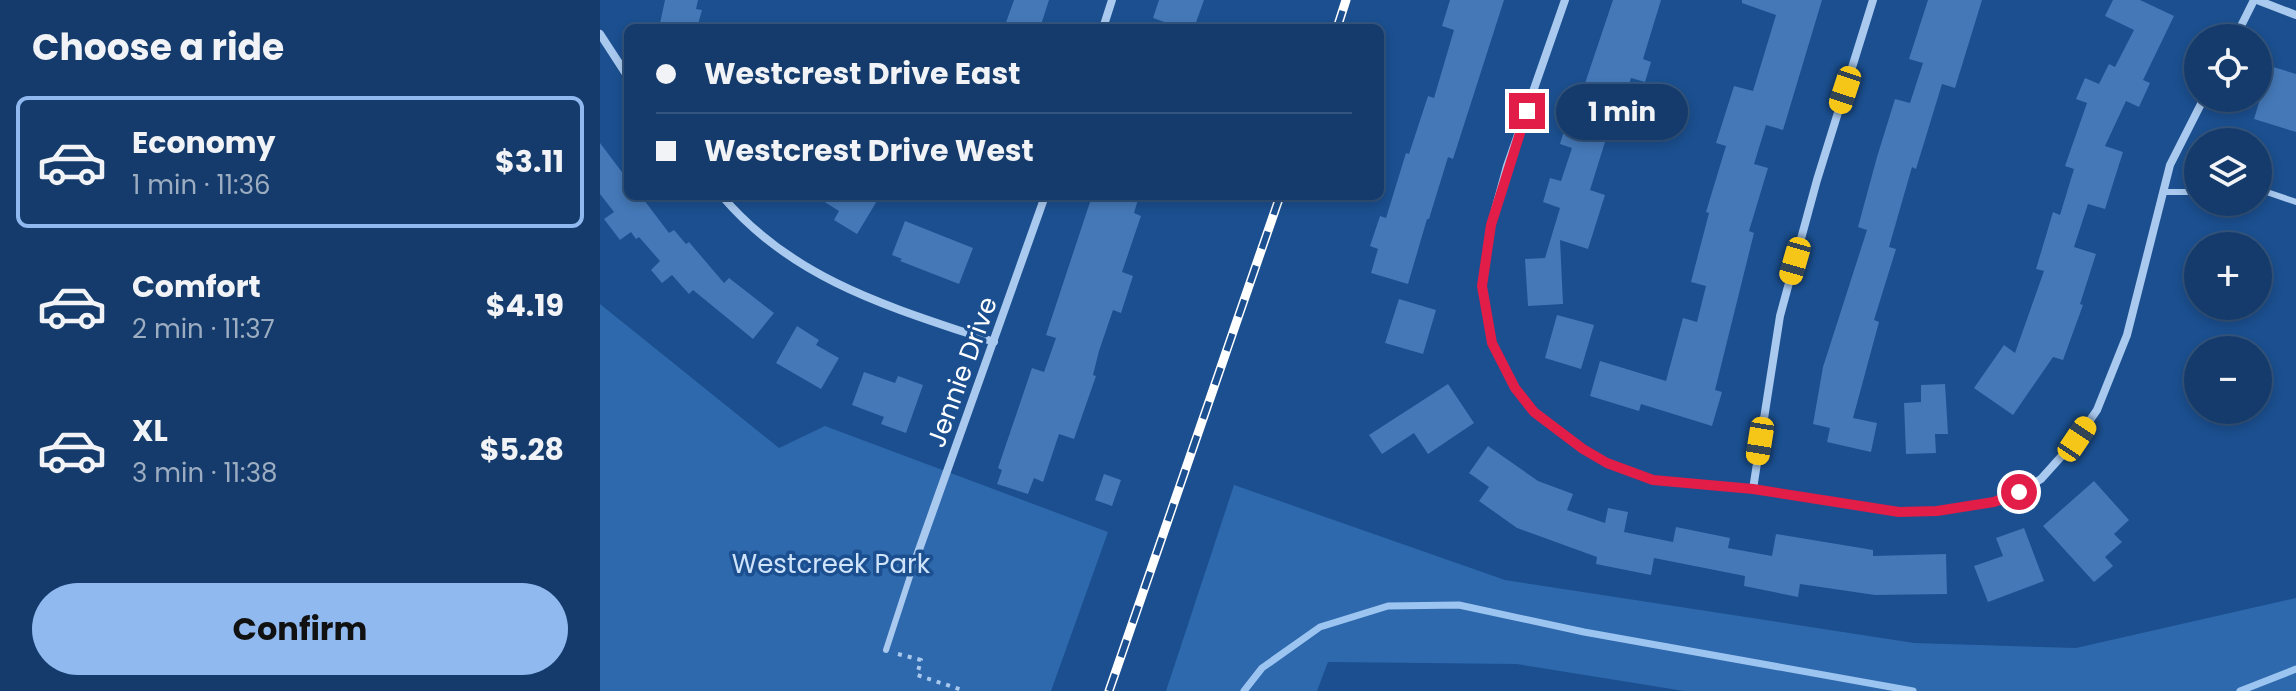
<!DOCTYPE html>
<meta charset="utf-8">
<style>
body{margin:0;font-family:Poppins,sans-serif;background:#1d4271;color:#f1f3f6;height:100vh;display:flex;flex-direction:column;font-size:30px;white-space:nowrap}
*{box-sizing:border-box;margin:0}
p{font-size:26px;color:#9dadc1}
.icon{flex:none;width:44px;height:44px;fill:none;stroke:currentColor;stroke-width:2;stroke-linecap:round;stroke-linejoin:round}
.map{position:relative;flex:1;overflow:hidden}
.panel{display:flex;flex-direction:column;background:#143b6b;width:600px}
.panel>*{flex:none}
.guide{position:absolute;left:24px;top:24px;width:760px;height:176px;border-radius:12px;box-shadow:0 4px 12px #0003,0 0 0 2px #33557e;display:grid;align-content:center;height:176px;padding:0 32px;background:#143b6b}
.tools{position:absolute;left:1584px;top:24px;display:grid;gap:16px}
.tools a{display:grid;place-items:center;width:88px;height:88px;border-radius:50%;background:#143b6b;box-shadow:0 4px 12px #0003,0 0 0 2px #33557e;font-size:40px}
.end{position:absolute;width:36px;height:36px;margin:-18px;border:10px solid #e11d48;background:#fff;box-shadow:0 0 0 4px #fff}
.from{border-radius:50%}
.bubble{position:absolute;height:56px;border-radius:28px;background:#143b6b;box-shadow:0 4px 12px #0003,0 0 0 2px #33557e;font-size:26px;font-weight:700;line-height:56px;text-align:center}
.car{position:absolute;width:24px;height:48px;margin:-24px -12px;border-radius:10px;box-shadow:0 0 6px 2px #0007;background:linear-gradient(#f5c518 24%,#345 0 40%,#f5c518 0 76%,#345 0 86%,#f5c518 0)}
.guide b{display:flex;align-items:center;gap:28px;height:76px;font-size:30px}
.guide b+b{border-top:2px solid #33557e}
.guide i{width:20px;height:20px;background:#f1f3f6}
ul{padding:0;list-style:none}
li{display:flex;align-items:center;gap:24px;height:132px;margin:0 16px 12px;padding:0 16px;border:4px solid transparent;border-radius:12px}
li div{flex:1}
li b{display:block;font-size:30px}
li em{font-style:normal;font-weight:700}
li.active{border-color:#90b9f0}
li>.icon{width:72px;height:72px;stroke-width:1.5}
h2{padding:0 32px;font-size:36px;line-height:96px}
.primary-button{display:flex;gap:16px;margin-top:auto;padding:16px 32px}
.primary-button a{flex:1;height:92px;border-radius:48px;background:#90b9f0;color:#111;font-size:32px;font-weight:700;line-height:92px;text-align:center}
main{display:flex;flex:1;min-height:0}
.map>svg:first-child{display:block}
</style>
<main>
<section class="panel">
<h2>Choose a ride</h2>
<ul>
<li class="active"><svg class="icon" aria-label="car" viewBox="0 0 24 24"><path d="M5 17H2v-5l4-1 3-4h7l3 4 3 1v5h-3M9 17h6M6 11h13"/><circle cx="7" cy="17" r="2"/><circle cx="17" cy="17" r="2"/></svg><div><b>Economy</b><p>1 min · 11:36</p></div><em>$3.11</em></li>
<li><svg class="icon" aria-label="car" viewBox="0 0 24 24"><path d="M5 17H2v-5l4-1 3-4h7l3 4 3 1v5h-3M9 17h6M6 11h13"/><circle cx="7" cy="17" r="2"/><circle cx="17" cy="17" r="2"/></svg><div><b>Comfort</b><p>2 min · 11:37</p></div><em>$4.19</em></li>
<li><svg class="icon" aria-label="car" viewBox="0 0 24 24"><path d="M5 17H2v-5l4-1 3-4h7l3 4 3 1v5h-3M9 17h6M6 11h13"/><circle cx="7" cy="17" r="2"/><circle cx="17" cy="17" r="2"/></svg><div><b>XL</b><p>3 min · 11:38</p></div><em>$5.28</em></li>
</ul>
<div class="primary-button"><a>Confirm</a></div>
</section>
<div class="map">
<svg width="1696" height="691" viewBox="0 0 1696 691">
<rect width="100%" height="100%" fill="#1b4f8f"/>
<!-- green -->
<g fill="#2e69ad">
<polygon points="0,304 179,448 225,426 508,532 451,691 0,691"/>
<polygon points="634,485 905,580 1314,643 1476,648 1696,598 1696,691 1084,691 917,664 728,662 717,691 566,691"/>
</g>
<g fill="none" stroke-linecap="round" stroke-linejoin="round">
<!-- stream -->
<g stroke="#9cc4f0" stroke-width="7">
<polyline points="644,691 662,668 720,627 788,606 859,605 984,632 1313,691"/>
<polyline points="1640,691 1696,669"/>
</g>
</g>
<!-- building -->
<g fill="#4478b7">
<polygon points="65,0 98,0 96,9 102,10 97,28 59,28"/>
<polygon points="414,0 449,0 440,28 404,28"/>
<polygon points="559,0 604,0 594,28 581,28 553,18"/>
<polygon points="850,0 904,0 853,159 848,157 829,219 827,219 808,284 771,273 778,249 770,246 780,216 786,218 806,153 809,154 828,96 834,98 854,30 842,26"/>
<polygon points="1013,0 1061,0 1043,59 1051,62 1045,82 1031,78 1020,112 1015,110 990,190 1005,195 988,249 960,240 963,304 928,306 925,259 945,258 960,208 943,202 950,178 961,181 972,148 960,144 970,111 975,113"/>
<polygon points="1142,0 1222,0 1183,130 1166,125 1154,164 1168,168 1149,231 1154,233 1115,390 1122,392 1112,426 1041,404 1039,411 990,396 1000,361 1066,381 1083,318 1097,322 1106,286 1091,282 1109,213 1106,212 1126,146 1116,143 1134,86 1153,91 1176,15 1142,3"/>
<polygon points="1328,0 1382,0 1355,88 1342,84 1316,169 1312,167 1289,247 1296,249 1274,320 1279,322 1253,418 1277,423 1271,452 1227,442 1230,428 1213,424 1223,367 1267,230 1258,227 1277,157 1295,99 1310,103 1323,63 1309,59"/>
<polygon points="1513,0 1540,0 1574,16 1543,80 1550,83 1539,107 1526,101 1505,146 1523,152 1505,209 1488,204 1474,247 1496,254 1480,304 1483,305 1463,360 1453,357 1413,415 1374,388 1404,345 1415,353 1444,271 1436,269 1453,212 1460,215 1474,169 1465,166 1487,103 1476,99 1485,78 1499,84 1509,64 1515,67 1534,30 1505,16"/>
<polygon points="1670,66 1696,74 1696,132 1654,119"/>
<polygon points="0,143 28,180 28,196 41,196 69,233 74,230 86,244 89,242 124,283 129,278 174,313 153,339 93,290 89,294 72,275 62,283 51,270 60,261 39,237 36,239 31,232 20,240 4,219 14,212 0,194"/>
<polygon points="215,196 280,196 257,234 234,220 239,211"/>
<polygon points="492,196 539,196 534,213 541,216 522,272 533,276 521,313 513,310 499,351 493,375 496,376 474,439 459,434 443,482 434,478 428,494 397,484 402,470 398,468 432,368 444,372 456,338 446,335"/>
<polygon points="305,221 373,248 359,284 300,261 302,259 292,255"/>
<polygon points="799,299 836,310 823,354 785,343"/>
<polygon points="957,315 994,325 981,369 945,358"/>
<polygon points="197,326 219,340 216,345 239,358 221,389 176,363"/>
<polygon points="264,372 295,383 298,376 323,385 306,433 281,424 284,417 252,405"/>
<polygon points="848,384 874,423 828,454 814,433 782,454 769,435"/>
<polygon points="1345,384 1348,434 1335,434 1336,453 1306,454 1304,403 1321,402 1321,385"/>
<polygon points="888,446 938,481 973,494 967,510 1005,523 1008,508 1028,512 1024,532 1073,542 1076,527 1130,538 1128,548 1172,556 1176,534 1273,550 1273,556 1346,554 1347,594 1275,595 1200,584 1198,597 1144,586 1145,576 1054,558 1051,575 996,564 997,557 917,528 879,501 889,487 869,473"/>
<polygon points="504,474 521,480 512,506 495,500"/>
<polygon points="1494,481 1529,520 1514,534 1522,542 1505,557 1513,566 1494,582 1443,526"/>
<polygon points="1424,528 1444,581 1388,602 1374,566 1403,556 1396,538"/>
</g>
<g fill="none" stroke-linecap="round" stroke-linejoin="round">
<!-- path -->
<polyline stroke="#a9c9ee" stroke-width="4" stroke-dasharray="4 6" stroke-linecap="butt" points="298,654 321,660 317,675 365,691"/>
<!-- service -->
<g stroke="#a9c9ee" stroke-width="6">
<polyline points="1658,189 1696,202"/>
<polyline points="1563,192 1593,192 1598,187"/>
<polyline points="286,650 315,561"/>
</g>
<!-- minor -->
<g stroke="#a9c9ee" stroke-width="8">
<polyline points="965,0 907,166 891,225 882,286 892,343 915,388 934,412 983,449 1007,463 1053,480 1153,489 1299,512 1337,511 1394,502 1419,492 1441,479 1477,439 1497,410 1527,335 1570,165 1604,98"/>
<polyline points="1657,0 1696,15"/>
<polyline points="503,28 512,0"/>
<polyline points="0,34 28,77"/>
<polyline points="1635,38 1654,0"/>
<path d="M122 196C194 281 293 308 394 342"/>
<polyline points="1153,489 1180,316 1217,180 1273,0"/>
<polyline points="315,561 445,196"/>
</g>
<defs>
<g id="rail">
<polyline points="737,28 746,0"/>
<polyline points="509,691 680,196"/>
</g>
</defs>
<!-- rail casing -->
<use href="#rail" stroke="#fff" stroke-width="9"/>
<!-- rail -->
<use href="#rail" stroke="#1b4f8f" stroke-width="6" stroke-dasharray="18" stroke-linecap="butt"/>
</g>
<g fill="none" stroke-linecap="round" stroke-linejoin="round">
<!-- route -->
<polyline stroke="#e11d48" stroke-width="10" points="927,111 891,225 882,286 892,343 915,388 934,412 983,449 1007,463 1053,480 1153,489 1299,512 1337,511 1394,502 1419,492"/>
</g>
<g text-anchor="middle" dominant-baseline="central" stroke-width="7" stroke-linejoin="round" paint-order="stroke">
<!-- street labels -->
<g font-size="26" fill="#fff" stroke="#1b4f8f">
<text transform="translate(362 372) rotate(-70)">Jennie Drive</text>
</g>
<!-- park labels -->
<g font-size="26" fill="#cfe3fa" stroke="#1b4f8f">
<text x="231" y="564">Westcreek Park</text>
</g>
</g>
</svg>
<div class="tools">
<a><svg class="icon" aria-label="locate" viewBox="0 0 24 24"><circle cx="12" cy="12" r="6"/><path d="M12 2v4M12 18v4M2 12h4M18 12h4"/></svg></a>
<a><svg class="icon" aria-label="layers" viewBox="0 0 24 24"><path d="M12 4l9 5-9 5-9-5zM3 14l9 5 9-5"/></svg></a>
<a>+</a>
<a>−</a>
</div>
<i class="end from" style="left:1419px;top:492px"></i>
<i class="end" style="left:927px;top:111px"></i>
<div class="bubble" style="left:956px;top:84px;width:132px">1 min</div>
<i class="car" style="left:1245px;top:90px;rotate:198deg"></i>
<i class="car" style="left:1195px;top:261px;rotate:196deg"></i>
<i class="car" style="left:1477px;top:439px;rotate:34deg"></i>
<i class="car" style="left:1160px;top:441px;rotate:189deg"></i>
<div class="guide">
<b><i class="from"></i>Westcrest Drive East</b>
<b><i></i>Westcrest Drive West</b>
</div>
</div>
</main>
